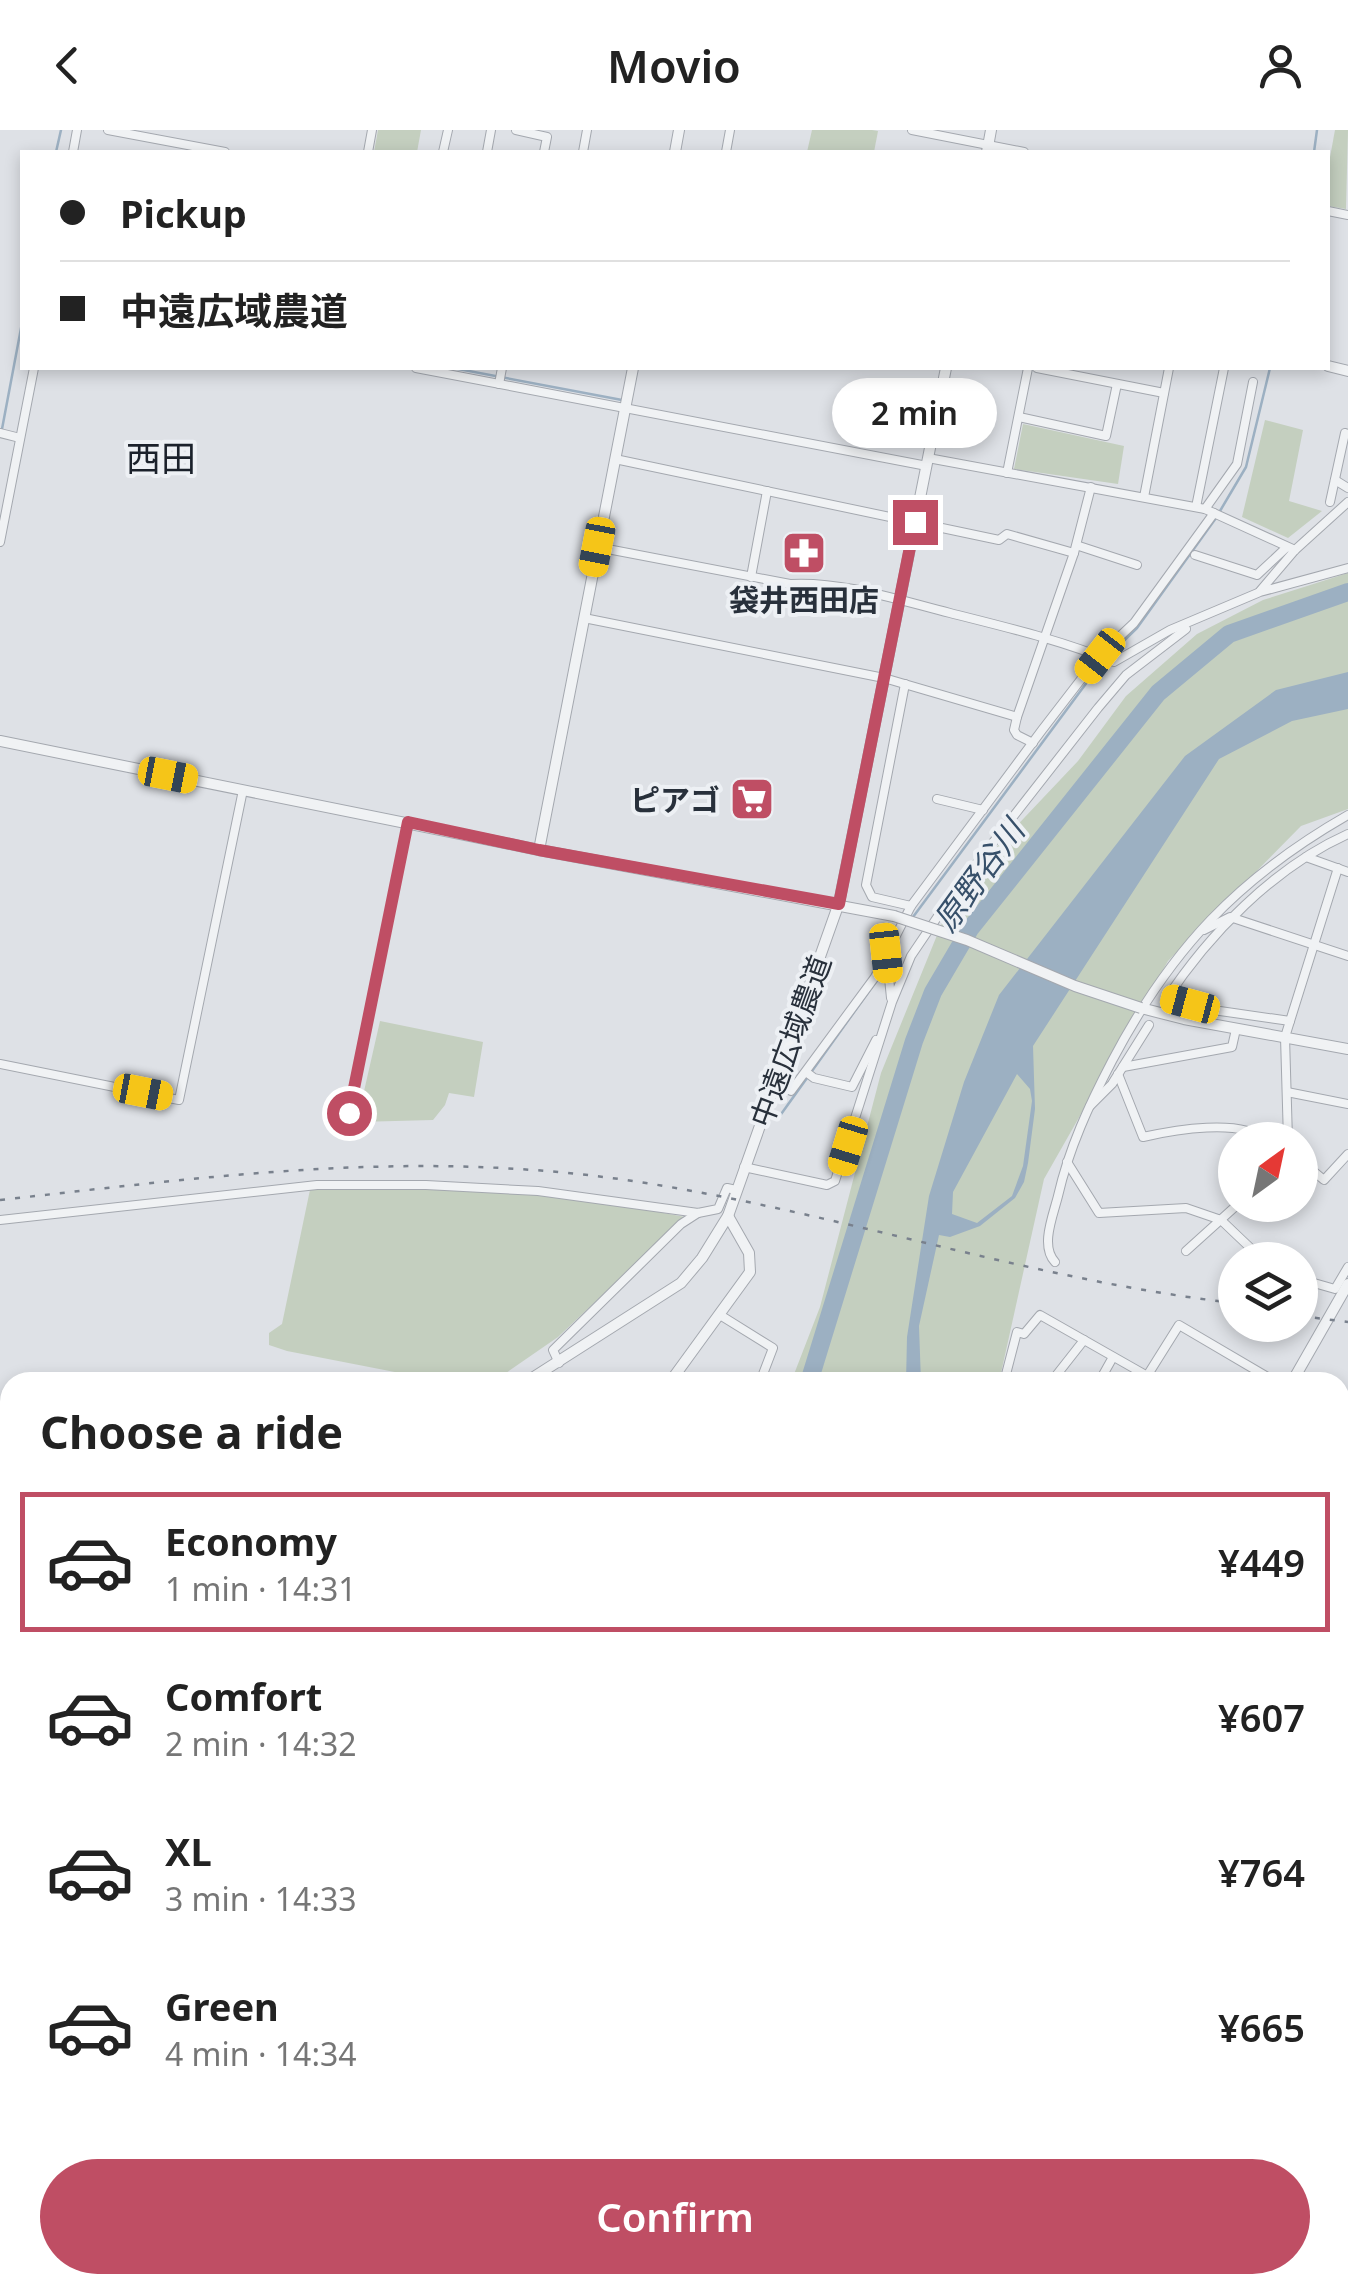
<!DOCTYPE html>
<meta charset="utf-8">
<style>
body{margin:0;font-family:"Noto Sans","Noto Sans JP",sans-serif;background:#f2f2f2;color:#222;height:100vh;display:flex;flex-direction:column;font-size:38px;white-space:nowrap}
*{box-sizing:border-box;margin:0}
p{font-size:32px;color:#767676}
.icon{flex:none;width:55px;height:55px;fill:none;stroke:currentColor;stroke-width:2;stroke-linecap:round;stroke-linejoin:round}
.map{position:relative;flex:1;overflow:hidden}
.panel{position:absolute;left:0px;top:1242px;width:1350px;height:922px;display:flex;flex-direction:column;background:#fff;border-radius:30px 30px 0 0;box-shadow:0 5px 15px #0003}
.panel>*{flex:none}
.hud{position:absolute;left:20px;top:20px;width:1310px;height:220px;border-radius:0px;box-shadow:0 5px 15px #0003;display:grid;align-content:center;height:220px;padding:0 40px;background:#fff}
.needle{width:65px;rotate:33deg}
.controls{position:absolute;left:1218px;top:992px;display:grid;gap:20px}
.controls a{display:grid;place-items:center;width:100px;height:100px;border-radius:50%;background:#fff;box-shadow:0 5px 15px #0003;font-size:50px}
.end{position:absolute;width:45px;height:45px;margin:-22px;border:12px solid #bf4e64;background:#fff;box-shadow:0 0 0 5px #fff}
.from{border-radius:50%}
.bubble{position:absolute;height:70px;border-radius:35px;background:#fff;box-shadow:0 5px 15px #0003;font-size:32px;font-weight:600;line-height:70px;text-align:center}
.car{position:absolute;width:30px;height:60px;margin:-30px -15px;border-radius:12px;box-shadow:0 0 8px 2px #0007;background:linear-gradient(#f5c518 24%,#345 0 40%,#f5c518 0 76%,#345 0 86%,#f5c518 0)}
.hud b{display:flex;align-items:center;gap:35px;height:95px;font-size:38px}
.hud b+b{border-top:2px solid #e0e0e0}
.hud i{width:25px;height:25px;background:#222}
ul{padding:0;list-style:none}
li{display:flex;align-items:center;gap:30px;height:140px;margin:0 20px 15px;padding:0 20px;border:5px solid transparent;border-radius:0px}
li div{flex:1}
li b{display:block;font-size:38px}
li em{font-style:normal;font-weight:600}
li.current{border-color:#bf4e64}
li>.icon{width:90px;height:90px;stroke-width:1.5}
h2{padding:0 40px;font-size:45px;line-height:120px}
.primary-button{display:flex;gap:20px;margin-top:auto;padding:20px 40px}
.primary-button a{flex:1;height:115px;border-radius:60px;background:#bf4e64;color:#fff;font-size:40px;font-weight:600;line-height:115px;text-align:center}
header{display:flex;justify-content:space-between;align-items:center;height:130px;padding:0 40px;background:#fff;font-size:45px;font-weight:600}
.map>svg:first-child{display:block}
</style>
<header><svg class="icon" aria-label="back" viewBox="0 0 24 24"><path d="M15 5l-7 7 7 7"/></svg>Movio<svg class="icon" aria-label="person" viewBox="0 0 24 24"><circle cx="12" cy="8" r="4"/><path d="M4 21q1-7 8-7t8 7"/></svg></header>
<div class="map">
<svg width="1348" height="2163" viewBox="0 0 1348 2163">
<rect width="100%" height="100%" fill="#dee1e6"/>
<!-- green -->
<g fill="#c4cfbf">
<polygon points="378,0 421,0 417,22 374,22"/>
<polygon points="812,0 872,0 878,1 874,22 807,22"/>
<polygon points="1335,0 1348,0 1346,79 1328,76 1328,38"/>
<polygon points="1265,290 1303,300 1289,371 1322,381 1288,408 1242,387"/>
<polygon points="1023,294 1124,316 1118,354 1014,339"/>
<polygon points="1348,443 1348,679 1301,696 1168,831 1044,1049 999,1252 791,1252 820,1177 881,943 955,761 1078,631 1126,566 1197,504 1263,470"/>
<polygon points="380,891 483,912 474,967 449,963 445,975 433,990 357,992"/>
<polygon points="311,1055 421,1055 594,1070 685,1087 558,1207 493,1252 446,1252 287,1221 269,1215 269,1203 282,1194"/>
<polygon points="200,2155 392,2155 389,2163 198,2163"/>
<polygon points="551,2155 606,2155 599,2163 547,2163"/>
<polygon points="764,2155 821,2155 828,2163 759,2163"/>
<polygon points="912,2155 1008,2155 1021,2163 936,2163"/>
</g>
<!-- water -->
<path fill="#9cb0c2" fill-rule="evenodd" d="M1348 542V579L1292 591 1219 629 1033 916 1035 979 1028 1033 1024 1052 1015 1068 980 1096 950 1107 939 1105 919 1196 921 1252H906L907 1207 929 1066 964 952 999 865 1185 626 1276 560ZM1017 944 1030 959 1032 971 1023 1036 1012 1066 977 1093 952 1084 953 1062Z"/>
<g fill="none" stroke-linecap="round" stroke-linejoin="round">
<!-- stream -->
<g stroke="#9cb0c2" stroke-width="2.5">
<polyline points="56,22 61,0"/>
<polyline points="1314,22 1317,0"/>
<polyline points="453,238 622,270"/>
<polyline points="2,299 22,193"/>
<polyline points="1220,381 1246,337 1270,238"/>
<polyline points="1107,527 1137,498 1216,388"/>
<polyline points="913,787 1102,532"/>
<polyline points="812,941 877,850"/>
<polyline points="779,987 807,948"/>
<polyline points="1340,1688 1348,1683"/>
<polyline points="1340,2067 1348,2073"/>
<polyline points="70,2163 74,2155"/>
<polyline points="545,2163 550,2155"/>
</g>
<!-- river -->
<g stroke="#9cb0c2" stroke-width="18">
<polyline points="809,1252 914,911 933,862 970,799 1158,563 1229,504 1348,462"/>
<polyline points="951,2155 981,2163"/>
<polyline points="546,2163 563,2155"/>
</g>
<defs>
<g id="minor">
<polyline points="108,0 225,22"/>
<polyline points="516,0 547,7 544,22"/>
<polyline points="912,0 1024,22"/>
<polyline points="73,22 77,0"/>
<polyline points="368,22 372,0"/>
<polyline points="443,22 448,0"/>
<polyline points="487,22 491,0"/>
<polyline points="583,22 587,0"/>
<polyline points="726,22 730,0"/>
<polyline points="1328,81 1348,85"/>
<polyline points="416,238 927,336"/>
<polyline points="1037,238 1164,263"/>
<polyline points="499,254 502,238"/>
<polyline points="1019,287 1106,306 1117,254"/>
<polyline points="0,303 20,308"/>
<polyline points="928,328 1205,379 1295,420"/>
<polyline points="615,329 999,410 1007,404 1074,423 1017,587"/>
<polyline points="1007,343 1028,238"/>
<polyline points="1335,350 1348,358"/>
<polyline points="1144,367 1169,238"/>
<polyline points="1330,372 1345,303 1348,304"/>
<polyline points="1196,377 1224,238"/>
<polyline points="1205,379 1237,334 1253,252"/>
<polyline points="0,412 34,238"/>
<polyline points="1079,416 1137,435"/>
<path d="M597 417 790 454C843 451 898 470 950 483 1005 497 1061 510 1114 532L1170 500 1260 462 1348 438"/>
<polyline points="1074,423 1091,357"/>
<polyline points="1195,425 1257,445 1287,417"/>
<polyline points="751,447 767,361"/>
<polyline points="1260,461 1295,420 1348,372"/>
<polyline points="584,488 884,548 1017,587 1014,600 1017,605 1033,613"/>
<polyline points="905,554 866,755 872,767 911,776"/>
<polyline points="937,669 983,680"/>
<polyline points="1306,727 1348,742"/>
<polyline points="1204,800 1230,787 1348,826"/>
<polyline points="887,828 891,868"/>
<polyline points="1167,868 1213,880 1290,891"/>
<path d="M1165 871C1208 805 1274 737 1348 704"/>
<polyline points="0,934 179,970 243,660"/>
<polyline points="1123,937 1232,917 1236,899"/>
<polyline points="806,942 814,948 852,957 876,910"/>
<path d="M1118 944 1143 1007C1174 1000 1241 988 1266 1010"/>
<polyline points="774,953 791,961 875,847 911,776 1042,600 1099,526 1134,493 1214,383"/>
<polyline points="1287,962 1348,974"/>
<polyline points="1090,976 1112,954 1149,895"/>
<polyline points="349,983 408,692"/>
<polyline points="1288,1010 1285,907 1338,738"/>
<polyline points="1300,1030 1324,1050 1348,1024"/>
<polyline points="1067,1032 1099,1083 1186,1078 1221,1090 1263,1130"/>
<polyline points="744,1037 827,1055 835,1051 892,872 911,826 955,761 1098,578 1126,545 1186,499"/>
<polyline points="0,1090 317,1055 426,1055 538,1061 698,1083 718,1079 727,1058 736,1060"/>
<polyline points="1186,1121 1237,1075"/>
<path d="M1055 1132C1040 1116 1053 1086 1058 1066 1069 1018 1089 975 1112 931 1171 819 1238 748 1348 685"/>
<polyline points="1300,1149 1335,1159 1348,1137"/>
<polyline points="720,1185 773,1218 760,1252"/>
<polyline points="559,1233 553,1220 681,1094 698,1083"/>
<polyline points="1147,1246 1179,1195 1276,1252"/>
<polyline points="1004,1252 1017,1202 1024,1204 1040,1185 1158,1252"/>
<polyline points="1051,1252 1084,1210"/>
<polyline points="1099,1252 1113,1227"/>
<polyline points="0,1806 10,1808"/>
<polyline points="0,1900 10,1853"/>
<polyline points="1340,2075 1348,2081"/>
<polyline points="0,2091 10,2097"/>
<polyline points="1340,2132 1348,2119"/>
<polyline points="0,2153 10,2151"/>
<polyline points="123,2155 132,2163"/>
<polyline points="827,2155 837,2163"/>
<polyline points="1040,2155 1052,2163"/>
<polyline points="1284,2155 1298,2163"/>
<polyline points="75,2163 79,2155"/>
<polyline points="183,2163 185,2155"/>
<polyline points="397,2163 400,2155"/>
<polyline points="597,2163 610,2160 618,2163"/>
<polyline points="1071,2163 1076,2155"/>
<polyline points="1121,2163 1125,2155"/>
<polyline points="1171,2163 1176,2155"/>
<polyline points="1322,2163 1327,2155"/>
</g>
<g id="tertiary">
<polyline points="675,22 679,0"/>
<polyline points="987,22 991,0"/>
<polyline points="1328,236 1348,241"/>
<polyline points="0,611 539,720 894,786"/>
<polyline points="539,720 633,238"/>
<polyline points="1141,878 1184,889 1348,919"/>
<polyline points="526,1252 681,1153 702,1128 728,1086 839,773 946,238"/>
<polyline points="670,1252 750,1142 749,1123 728,1086"/>
<polyline points="1292,1252 1348,1154"/>
<polyline points="0,1572 10,1573"/>
<polyline points="1340,1823 1348,1825"/>
<polyline points="0,1989 10,1972"/>
<polyline points="1181,2155 1195,2163"/>
</g>
<g id="primary">
<polyline points="1340,1700 1348,1696"/>
<polyline points="626,2163 630,2155"/>
</g>
</defs>
<!-- minor casing -->
<use href="#minor" stroke="#a4a8af" stroke-width="10"/>
<!-- tertiary casing -->
<use href="#tertiary" stroke="#a4a8af" stroke-width="12"/>
<!-- primary casing -->
<use href="#primary" stroke="#9ea6b0" stroke-width="15"/>
<!-- minor -->
<use href="#minor" stroke="#f0f2f4" stroke-width="8"/>
<!-- tertiary -->
<use href="#tertiary" stroke="#f0f2f4" stroke-width="10"/>
<!-- primary -->
<use href="#primary" stroke="#fff" stroke-width="12"/>
<!-- rail -->
<g stroke="#79818d" stroke-width="2.5" stroke-dasharray="5 10" stroke-linecap="butt">
<path d="M0 1070C215 1046 410 1019 626 1050 832 1080 1029 1150 1235 1173"/>
<polyline points="1300,1186 1348,1192"/>
<polyline points="0,1601 10,1602"/>
<polyline points="1340,1798 1348,1799"/>
</g>
<defs>
<polyline id="tertiary-bridge" points="894,786 967,810 1075,856 1141,878"/>
</defs>
<!-- tertiary-bridge casing -->
<use href="#tertiary-bridge" stroke="#a4a8af" stroke-width="12" stroke-linecap="butt"/>
<!-- tertiary-bridge -->
<use href="#tertiary-bridge" stroke="#f0f2f4" stroke-width="10"/>
</g>
<g fill="none" stroke-linecap="round" stroke-linejoin="round">
<!-- route -->
<polyline stroke="#bf4e64" stroke-width="12" points="349,983 408,692 539,720 839,774 915,392"/>
</g>
<!-- icons -->
<defs>
<symbol id="pharmacy-square" viewBox="-11 -11 22 22"><rect x="-9" y="-9" width="18" height="18" rx="4" fill="#bf4e64" stroke="#edf0f4"/><path d="M-2-6h4v4h4v4h-4v4h-4v-4h-4v-4h4Z" fill="#fff"/></symbol>
<symbol id="supermarket-square" viewBox="-11 -11 22 22"><rect x="-9" y="-9" width="18" height="18" rx="4" fill="#bf4e64" stroke="#edf0f4"/><path d="M-6-5.5h2.5l.6 2H6L4.5 2H-2.5L-4.4-4H-6ZM-1.5 3.2a1.3 1.3 0 1 0 .1 0ZM3 3.2a1.3 1.3 0 1 0 .1 0Z" fill="#fff"/></symbol>
</defs>
<g fill-rule="evenodd">
<use href="#pharmacy-square" x="779" y="398" width="50" height="50"/>
<use href="#supermarket-square" x="727" y="644" width="50" height="50"/>
</g>
<g text-anchor="middle" dominant-baseline="central" stroke-width="8" stroke-linejoin="round" paint-order="stroke">
<!-- poi labels -->
<g font-size="30" font-weight="bold" fill="#28303b" stroke="#edf0f4">
<text x="804" y="469">袋井西田店</text>
<text x="720" y="669" text-anchor="end">ピアゴ</text>
</g>
<!-- street labels -->
<g font-size="30" fill="#28303b" stroke="#edf0f4">
<text transform="translate(790 911) rotate(-70)">中遠広域農道</text>
</g>
<!-- water labels -->
<g font-size="32" font-style="italic" fill="#37506a" stroke="#edf0f4">
<text transform="translate(978 745) rotate(-54)">原野谷川</text>
</g>
<!-- quarter labels -->
<g font-size="35" fill="#1b212b" stroke="#edf0f4">
<text x="161" y="327">西田</text>
</g>
</g>
</svg>
<div class="controls">
<a><svg class="needle" viewBox="-14 -14 28 28"><path d="M0-13l5 13h-10z" fill="#e53935"/><path d="M0 13l5-13h-10z" fill="#767676"/></svg></a>
<a><svg class="icon" aria-label="layers" viewBox="0 0 24 24"><path d="M12 4l9 5-9 5-9-5zM3 14l9 5 9-5"/></svg></a>
</div>
<i class="end from" style="left:349px;top:983px"></i>
<i class="end" style="left:915px;top:392px"></i>
<div class="bubble" style="left:832px;top:248px;width:165px">2 min</div>
<i class="car" style="left:597px;top:417px;rotate:191deg"></i>
<i class="car" style="left:1100px;top:526px;rotate:218deg"></i>
<i class="car" style="left:168px;top:645px;rotate:101deg"></i>
<i class="car" style="left:886px;top:823px;rotate:174deg"></i>
<i class="car" style="left:1190px;top:874px;rotate:285deg"></i>
<i class="car" style="left:143px;top:962px;rotate:101deg"></i>
<i class="car" style="left:848px;top:1016px;rotate:197deg"></i>
<div class="hud">
<b><i class="from"></i>Pickup</b>
<b><i></i>中遠広域農道</b>
</div>
<section class="panel">
<h2>Choose a ride</h2>
<ul>
<li class="current"><svg class="icon" aria-label="car" viewBox="0 0 24 24"><path d="M5 17H2v-5l4-1 3-4h7l3 4 3 1v5h-3M9 17h6M6 11h13"/><circle cx="7" cy="17" r="2"/><circle cx="17" cy="17" r="2"/></svg><div><b>Economy</b><p>1 min · 14:31</p></div><em>¥449</em></li>
<li><svg class="icon" aria-label="car" viewBox="0 0 24 24"><path d="M5 17H2v-5l4-1 3-4h7l3 4 3 1v5h-3M9 17h6M6 11h13"/><circle cx="7" cy="17" r="2"/><circle cx="17" cy="17" r="2"/></svg><div><b>Comfort</b><p>2 min · 14:32</p></div><em>¥607</em></li>
<li><svg class="icon" aria-label="car" viewBox="0 0 24 24"><path d="M5 17H2v-5l4-1 3-4h7l3 4 3 1v5h-3M9 17h6M6 11h13"/><circle cx="7" cy="17" r="2"/><circle cx="17" cy="17" r="2"/></svg><div><b>XL</b><p>3 min · 14:33</p></div><em>¥764</em></li>
<li><svg class="icon" aria-label="car" viewBox="0 0 24 24"><path d="M5 17H2v-5l4-1 3-4h7l3 4 3 1v5h-3M9 17h6M6 11h13"/><circle cx="7" cy="17" r="2"/><circle cx="17" cy="17" r="2"/></svg><div><b>Green</b><p>4 min · 14:34</p></div><em>¥665</em></li>
</ul>
<div class="primary-button"><a>Confirm</a></div>
</section>
</div>
